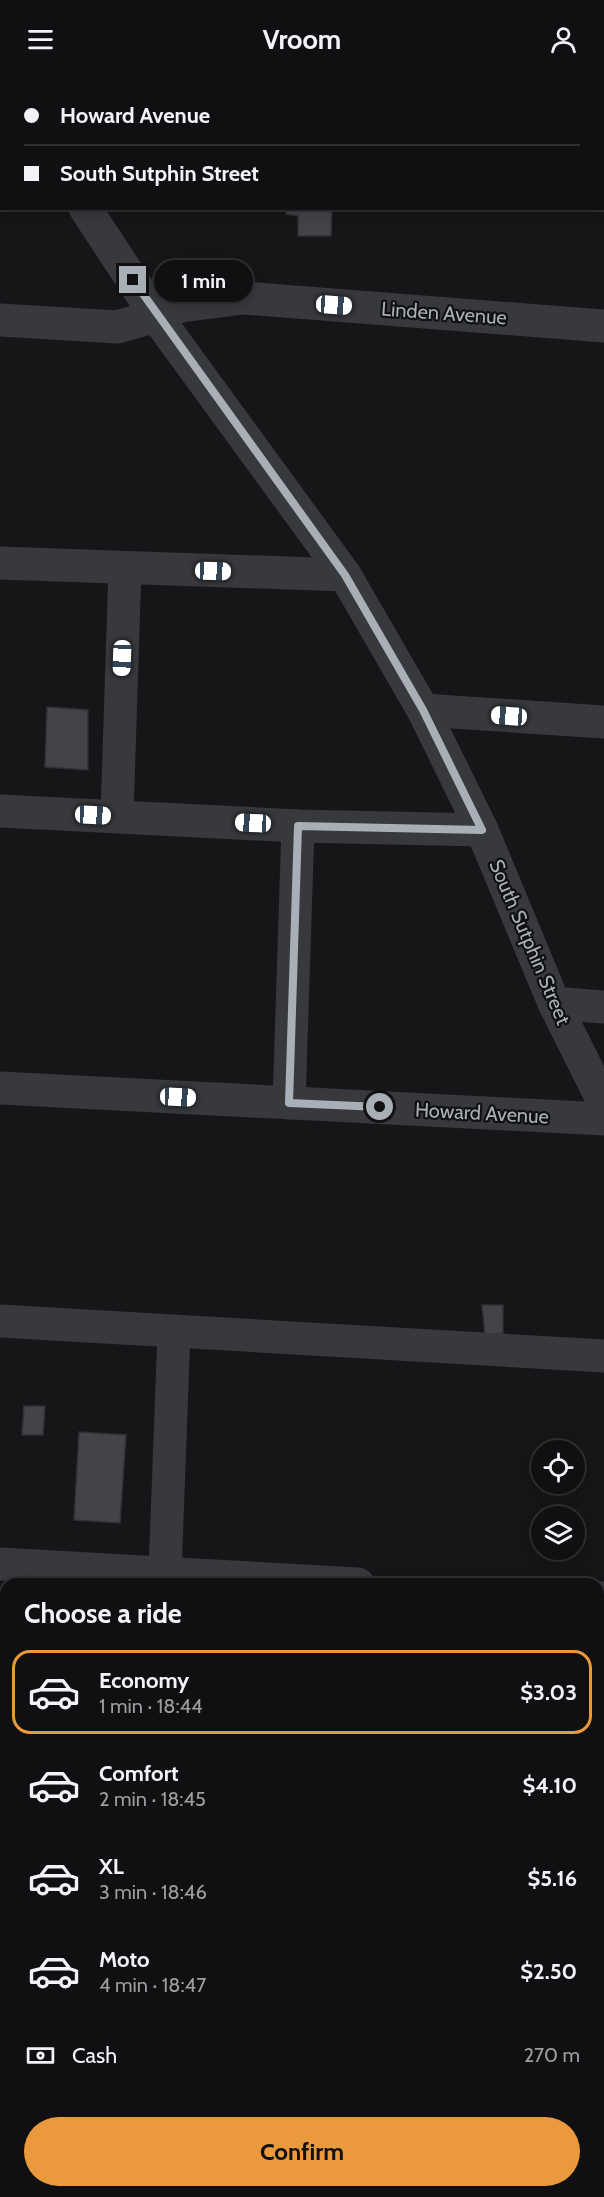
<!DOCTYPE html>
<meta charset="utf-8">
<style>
body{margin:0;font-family:Cabin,sans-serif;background:#19191b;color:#f1f3f6;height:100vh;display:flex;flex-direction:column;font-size:22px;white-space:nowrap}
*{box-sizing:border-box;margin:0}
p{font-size:20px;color:#9c9d9f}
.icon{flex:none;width:33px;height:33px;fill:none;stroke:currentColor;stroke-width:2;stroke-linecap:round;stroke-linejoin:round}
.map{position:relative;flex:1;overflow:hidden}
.panel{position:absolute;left:0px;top:1500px;width:604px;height:620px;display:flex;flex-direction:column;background:#101012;border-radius:18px 18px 0 0;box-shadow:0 3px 15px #0003,0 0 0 2px #303032}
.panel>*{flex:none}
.top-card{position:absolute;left:0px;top:0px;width:604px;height:132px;box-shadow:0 3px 15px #0003,0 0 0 2px #303032;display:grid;align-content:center;height:132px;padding:0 24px;background:#101012}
.tools{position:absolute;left:531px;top:1362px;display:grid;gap:12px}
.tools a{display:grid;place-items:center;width:54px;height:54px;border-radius:50%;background:#101012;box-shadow:0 3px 15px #0003,0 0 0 2px #303032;font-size:30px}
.end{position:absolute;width:27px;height:27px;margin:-14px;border:8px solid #a9afb7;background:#111;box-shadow:0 0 0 3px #111}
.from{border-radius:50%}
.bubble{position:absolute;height:42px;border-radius:21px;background:#101012;box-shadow:0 3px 15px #0003,0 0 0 2px #303032;font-size:20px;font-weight:700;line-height:42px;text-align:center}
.car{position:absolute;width:18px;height:36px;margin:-18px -9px;border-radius:8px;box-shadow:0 0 4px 2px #0007;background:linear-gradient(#fff 24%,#345 0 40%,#fff 0 76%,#345 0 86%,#fff 0)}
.top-card b{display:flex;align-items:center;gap:21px;height:57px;font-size:22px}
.top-card b+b{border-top:2px solid #303032}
.top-card i{width:15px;height:15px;background:#f1f3f6}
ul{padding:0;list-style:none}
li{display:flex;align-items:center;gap:18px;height:84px;margin:0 12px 9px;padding:0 12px;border:3px solid transparent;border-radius:18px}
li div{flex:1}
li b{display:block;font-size:22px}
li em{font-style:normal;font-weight:700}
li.current{border-color:#ea993c}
li>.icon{width:54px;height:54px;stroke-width:1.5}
h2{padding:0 24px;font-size:27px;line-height:72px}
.pay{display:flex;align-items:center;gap:15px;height:66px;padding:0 24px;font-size:22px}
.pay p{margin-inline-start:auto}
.cta{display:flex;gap:12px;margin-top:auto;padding:12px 24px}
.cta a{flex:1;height:69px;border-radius:36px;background:#ea993c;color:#111;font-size:24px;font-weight:700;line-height:69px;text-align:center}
header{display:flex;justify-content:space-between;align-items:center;height:78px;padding:0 24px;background:#101012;font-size:27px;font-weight:700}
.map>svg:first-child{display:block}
</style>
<header><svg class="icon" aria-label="menu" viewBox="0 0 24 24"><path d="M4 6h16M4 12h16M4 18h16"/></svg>Vroom<svg class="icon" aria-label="person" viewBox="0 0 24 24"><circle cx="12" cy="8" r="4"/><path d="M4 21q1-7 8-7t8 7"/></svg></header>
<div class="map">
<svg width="604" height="2119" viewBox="0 0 604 2119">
<defs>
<pattern id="park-dots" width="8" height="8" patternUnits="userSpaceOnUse" patternTransform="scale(1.5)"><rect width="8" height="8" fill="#1e261e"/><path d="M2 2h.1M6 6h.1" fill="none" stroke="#3c433c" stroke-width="1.8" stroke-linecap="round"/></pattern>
</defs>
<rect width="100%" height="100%" fill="#161618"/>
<!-- park -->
<polygon fill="url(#park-dots)" points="0,1996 6,1996 6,2114 400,2114 399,2119 0,2119"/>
<!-- building -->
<g fill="#434448" stroke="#303134" stroke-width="1.5">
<polygon points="286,130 332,130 331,158 298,158 298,138 286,136"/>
<polygon points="47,629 88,632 88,692 45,689"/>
<polygon points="482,1227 503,1227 503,1255 485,1258"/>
<polygon points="24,1328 45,1328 43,1357 22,1357"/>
<polygon points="79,1354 126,1357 120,1445 74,1442"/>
</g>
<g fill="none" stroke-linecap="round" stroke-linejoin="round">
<!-- minor -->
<g stroke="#37393d" stroke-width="33">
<polyline points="189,0 211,2"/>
<polyline points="0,1 2,3"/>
<polyline points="603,34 604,34"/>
<polyline points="85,130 156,238 345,497 423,632 482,752 554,925 604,1025"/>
<polyline points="0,242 117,249 156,238 181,228 244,220 604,248"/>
<polyline points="0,485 345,497"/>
<polyline points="423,632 604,644"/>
<polyline points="0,733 298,748 482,752"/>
<polyline points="117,738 125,490"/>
<polyline points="554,925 604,929"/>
<polyline points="0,1010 604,1041"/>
<polyline points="289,1025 298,748"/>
<polyline points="0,1243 604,1278"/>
<polyline points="0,1486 358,1506"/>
<polyline points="168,1506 165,1495 174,1253"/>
<polyline points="598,1520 604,1520"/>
<polyline points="0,1751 6,1752"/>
<polyline points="598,1865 604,1885"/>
<polyline points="0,1996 6,1996"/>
<polyline points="598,2022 604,2022"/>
</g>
</g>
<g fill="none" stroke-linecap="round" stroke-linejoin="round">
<!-- route -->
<polyline stroke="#a9afb7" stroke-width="8" points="133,202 345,497 423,632 482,752 298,748 289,1025 380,1029"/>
</g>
<g text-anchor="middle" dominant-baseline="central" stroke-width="4.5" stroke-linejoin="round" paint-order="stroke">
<!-- street labels -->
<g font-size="20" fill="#a9afb7" stroke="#111113">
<text transform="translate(444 235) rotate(4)">Linden Avenue</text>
<text transform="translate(530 864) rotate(67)">South Sutphin Street</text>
<text transform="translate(482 1035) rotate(3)">Howard Avenue</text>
</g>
</g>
</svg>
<div class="tools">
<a><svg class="icon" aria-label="locate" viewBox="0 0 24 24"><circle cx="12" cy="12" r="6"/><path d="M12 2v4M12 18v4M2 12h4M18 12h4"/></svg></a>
<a><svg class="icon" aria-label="layers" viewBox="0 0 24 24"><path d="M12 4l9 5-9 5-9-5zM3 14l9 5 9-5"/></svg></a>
</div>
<i class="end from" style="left:380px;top:1029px"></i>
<i class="end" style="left:133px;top:202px"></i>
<div class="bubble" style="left:154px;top:182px;width:99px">1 min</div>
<i class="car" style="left:334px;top:227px;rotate:94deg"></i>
<i class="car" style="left:213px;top:493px;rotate:92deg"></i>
<i class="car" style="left:122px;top:580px;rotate:182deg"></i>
<i class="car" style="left:509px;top:638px;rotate:274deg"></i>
<i class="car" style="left:93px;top:737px;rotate:93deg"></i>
<i class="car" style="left:253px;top:745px;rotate:273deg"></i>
<i class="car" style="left:178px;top:1019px;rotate:93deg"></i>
<div class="top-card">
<b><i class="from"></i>Howard Avenue</b>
<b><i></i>South Sutphin Street</b>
</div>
<section class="panel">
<h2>Choose a ride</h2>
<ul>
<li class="current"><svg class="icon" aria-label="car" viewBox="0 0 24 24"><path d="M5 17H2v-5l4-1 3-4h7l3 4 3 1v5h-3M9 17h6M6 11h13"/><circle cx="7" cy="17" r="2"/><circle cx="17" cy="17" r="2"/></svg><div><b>Economy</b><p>1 min · 18:44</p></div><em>$3.03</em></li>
<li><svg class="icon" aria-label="car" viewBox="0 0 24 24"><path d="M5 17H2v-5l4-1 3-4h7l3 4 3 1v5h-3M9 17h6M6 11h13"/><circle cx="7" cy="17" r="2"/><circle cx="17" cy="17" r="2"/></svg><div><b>Comfort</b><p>2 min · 18:45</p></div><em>$4.10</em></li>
<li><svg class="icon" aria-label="car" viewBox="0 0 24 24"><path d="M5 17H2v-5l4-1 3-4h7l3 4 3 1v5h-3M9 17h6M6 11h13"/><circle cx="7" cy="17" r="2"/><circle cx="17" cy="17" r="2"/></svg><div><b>XL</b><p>3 min · 18:46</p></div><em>$5.16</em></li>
<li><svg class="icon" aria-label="car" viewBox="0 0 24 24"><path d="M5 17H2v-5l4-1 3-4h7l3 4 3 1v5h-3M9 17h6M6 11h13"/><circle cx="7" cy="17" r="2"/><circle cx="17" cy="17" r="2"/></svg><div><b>Moto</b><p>4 min · 18:47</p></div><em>$2.50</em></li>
</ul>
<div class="pay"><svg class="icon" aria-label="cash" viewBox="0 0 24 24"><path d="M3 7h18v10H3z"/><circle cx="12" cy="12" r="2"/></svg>Cash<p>270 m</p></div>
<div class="cta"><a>Confirm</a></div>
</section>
</div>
